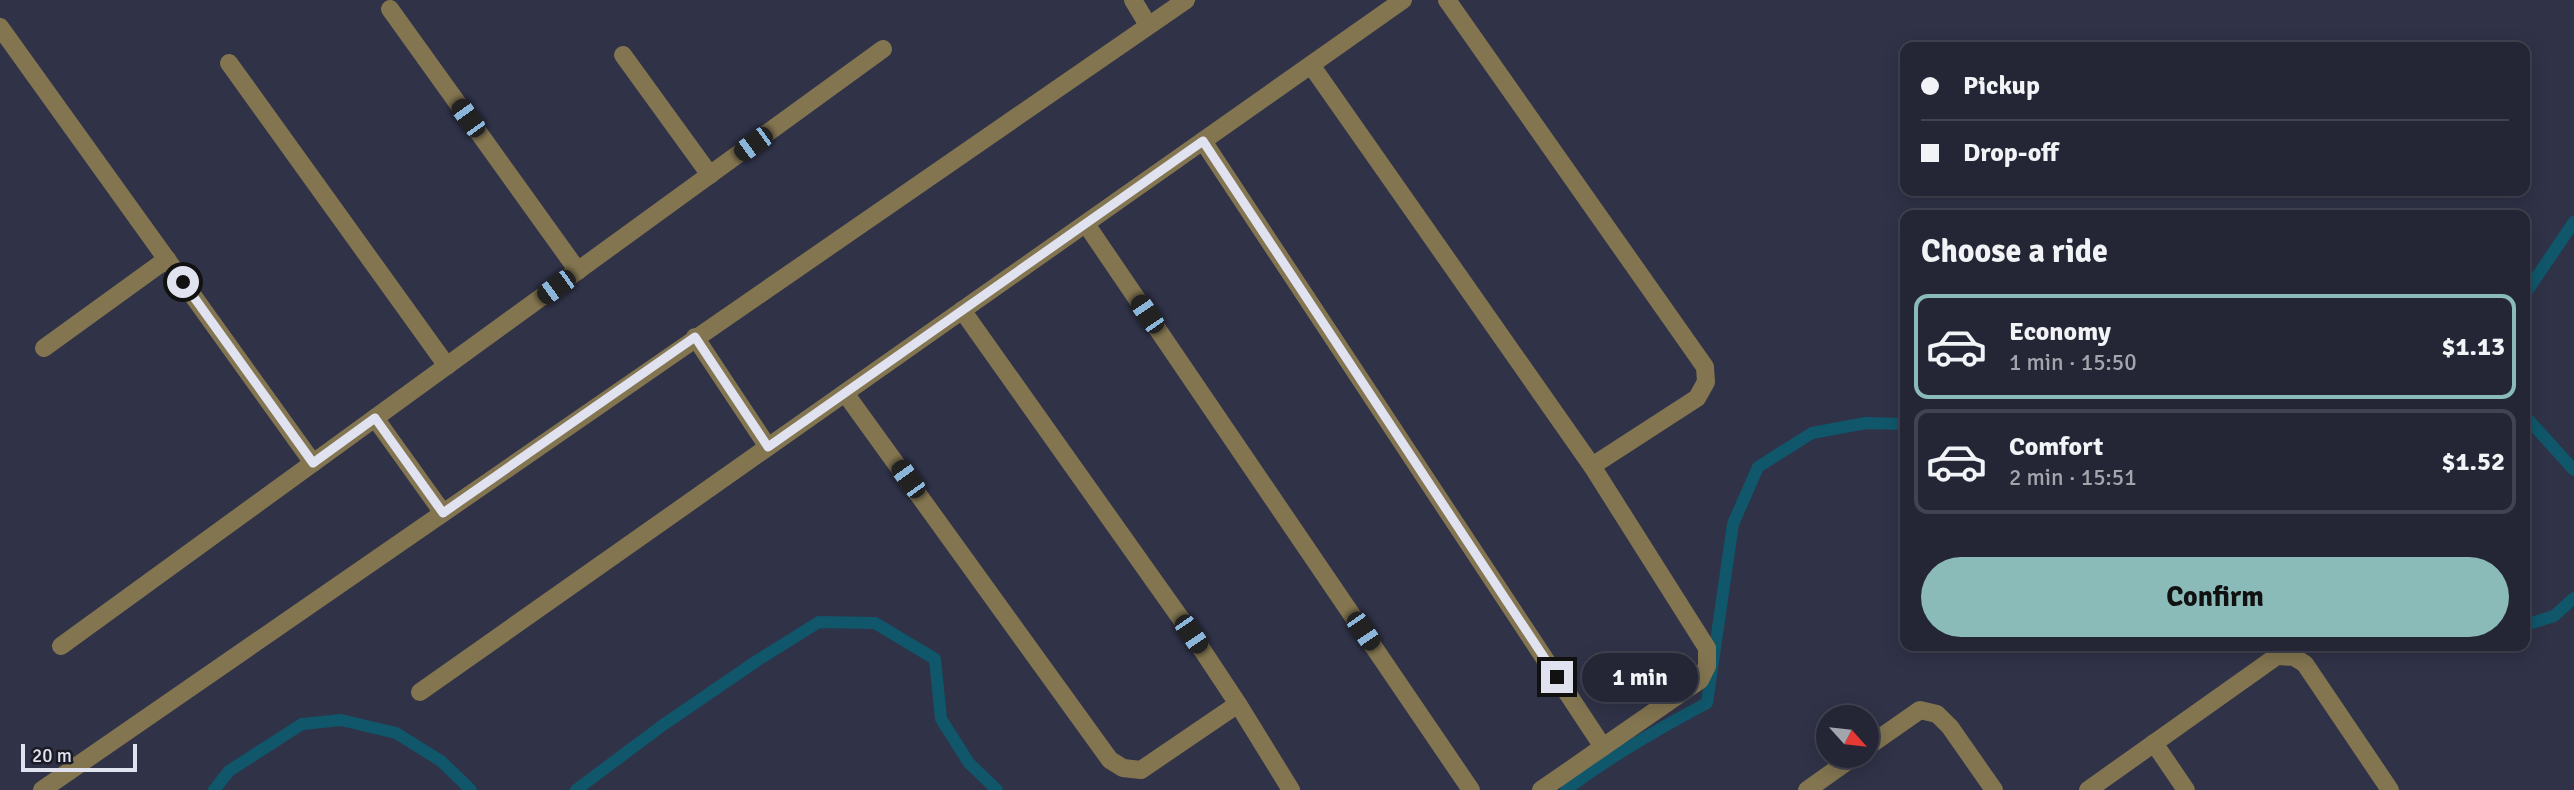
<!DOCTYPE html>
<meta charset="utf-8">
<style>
body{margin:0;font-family:Signika,sans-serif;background:#2c2e3e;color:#f1f3f6;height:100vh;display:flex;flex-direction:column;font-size:26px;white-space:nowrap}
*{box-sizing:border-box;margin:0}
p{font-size:23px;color:#a3a5ad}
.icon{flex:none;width:38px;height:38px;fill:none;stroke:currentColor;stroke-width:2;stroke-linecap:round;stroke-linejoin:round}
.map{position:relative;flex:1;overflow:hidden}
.drawer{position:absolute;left:1900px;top:210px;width:630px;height:441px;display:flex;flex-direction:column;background:#242636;border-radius:14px;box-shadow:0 4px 18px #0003,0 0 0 2px #414351}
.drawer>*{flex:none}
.banner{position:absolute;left:1900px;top:42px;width:630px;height:154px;border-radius:14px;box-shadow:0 4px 18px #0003,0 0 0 2px #414351;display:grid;align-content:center;height:154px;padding:0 21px;background:#242636}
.needle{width:46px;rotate:117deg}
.buttons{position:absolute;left:1816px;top:705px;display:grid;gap:14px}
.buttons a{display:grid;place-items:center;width:63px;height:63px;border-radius:50%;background:#242636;box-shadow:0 4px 18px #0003,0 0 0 2px #414351;font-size:35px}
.scale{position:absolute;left:21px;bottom:18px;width:116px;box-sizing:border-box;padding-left:7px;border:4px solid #e0e2f0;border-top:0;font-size:19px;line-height:24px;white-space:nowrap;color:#e0e2f0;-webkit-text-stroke:5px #1a1b25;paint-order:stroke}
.end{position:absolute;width:32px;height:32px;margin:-16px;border:9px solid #e0e2f0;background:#111;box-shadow:0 0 0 4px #111}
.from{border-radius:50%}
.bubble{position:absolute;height:49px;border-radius:24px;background:#242636;box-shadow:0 4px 18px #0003,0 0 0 2px #414351;font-size:23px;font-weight:700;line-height:49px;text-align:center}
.car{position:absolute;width:21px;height:42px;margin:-21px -10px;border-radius:9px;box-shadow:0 0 5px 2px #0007;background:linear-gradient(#222 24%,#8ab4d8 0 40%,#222 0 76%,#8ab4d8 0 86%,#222 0)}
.banner b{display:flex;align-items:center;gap:24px;height:66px;font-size:26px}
.banner b+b{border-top:2px solid #414351}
.banner i{width:18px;height:18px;background:#f1f3f6}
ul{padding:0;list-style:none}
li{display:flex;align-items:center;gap:21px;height:105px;margin:0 14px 10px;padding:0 7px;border:4px solid #414351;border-radius:14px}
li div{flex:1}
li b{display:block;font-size:26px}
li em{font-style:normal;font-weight:700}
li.active{border-color:#8bbbb9}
li>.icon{width:63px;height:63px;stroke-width:1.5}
h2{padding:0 21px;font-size:32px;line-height:84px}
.button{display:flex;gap:14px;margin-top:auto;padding:14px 21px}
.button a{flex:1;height:80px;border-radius:42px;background:#8bbbb9;color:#111;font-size:28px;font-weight:700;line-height:80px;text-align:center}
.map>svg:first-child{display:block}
</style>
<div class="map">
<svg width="2574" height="790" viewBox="0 0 2574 790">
<rect width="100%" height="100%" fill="#303248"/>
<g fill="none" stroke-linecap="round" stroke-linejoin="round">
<!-- stream -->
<g stroke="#10576b" stroke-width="12">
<polyline points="2525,294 2574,222"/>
<polyline points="2525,416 2574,470"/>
<polyline points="2525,625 2554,616 2574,598"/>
<polyline points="214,790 229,771 302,724 341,720 396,733 441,761 471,790"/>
<polyline points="576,790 663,725 758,660 819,622 875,623 935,659 941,719 969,763 997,790"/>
<path d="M1566 790C1609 757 1658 729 1707 703L1733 524 1758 467 1812 433 1866 423 1906 424"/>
</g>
<!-- minor -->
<g stroke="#837550" stroke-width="18">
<polyline points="1133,0 1148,25"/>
<polyline points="1447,0 1705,367 1706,382 1697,398 1592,466"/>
<polyline points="390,9 578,271"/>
<polyline points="0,27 313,463"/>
<polyline points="623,55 710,175"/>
<polyline points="229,63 447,366"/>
<polyline points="1311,65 1592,466 1707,648 1707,666 1700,680 1603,747"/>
<polyline points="1203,141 1603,747 1541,790"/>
<polyline points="1086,224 1471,790"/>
<polyline points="695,337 768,447"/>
<polyline points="44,348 167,259"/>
<polyline points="845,393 1110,760 1123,768 1141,770 1238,704 1191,633 962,310"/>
<polyline points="375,418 443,513"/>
<polyline points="61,646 883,49"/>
<polyline points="420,692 1403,0"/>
<polyline points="1238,704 1291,790"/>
<polyline points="2154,743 2186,790"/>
<polyline points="1867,747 1920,710 1937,714 1950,727 1994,790"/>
<polyline points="42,790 1186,0"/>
<polyline points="1807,790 1855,756"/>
<polyline points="2088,790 2277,656 2294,657 2305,664 2390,790"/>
</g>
</g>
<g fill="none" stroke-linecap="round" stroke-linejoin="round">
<!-- route -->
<polyline stroke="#e0e2f0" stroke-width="9" points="183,282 313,463 375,418 443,513 695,337 768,447 1203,141 1557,677"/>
</g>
</svg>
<div class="buttons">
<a><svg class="needle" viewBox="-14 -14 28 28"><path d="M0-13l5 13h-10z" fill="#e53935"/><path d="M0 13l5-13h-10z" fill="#a3a5ad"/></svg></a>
</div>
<div class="scale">20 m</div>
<i class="end from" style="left:183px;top:282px"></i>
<i class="end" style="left:1557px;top:677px"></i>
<div class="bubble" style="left:1582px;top:653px;width:116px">1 min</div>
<i class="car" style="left:468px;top:118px;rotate:324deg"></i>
<i class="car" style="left:753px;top:144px;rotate:234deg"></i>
<i class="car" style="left:556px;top:287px;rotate:234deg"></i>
<i class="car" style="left:1147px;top:314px;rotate:326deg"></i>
<i class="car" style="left:908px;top:479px;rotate:324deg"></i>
<i class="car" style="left:1363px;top:631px;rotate:146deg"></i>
<i class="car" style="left:1191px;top:634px;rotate:146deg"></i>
<div class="banner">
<b><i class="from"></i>Pickup</b>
<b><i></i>Drop-off</b>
</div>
<section class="drawer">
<h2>Choose a ride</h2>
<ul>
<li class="active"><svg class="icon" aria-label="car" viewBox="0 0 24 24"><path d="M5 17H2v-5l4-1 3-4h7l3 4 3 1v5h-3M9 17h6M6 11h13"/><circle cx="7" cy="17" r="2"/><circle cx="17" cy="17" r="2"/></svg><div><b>Economy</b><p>1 min · 15:50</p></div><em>$1.13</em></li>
<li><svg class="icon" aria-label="car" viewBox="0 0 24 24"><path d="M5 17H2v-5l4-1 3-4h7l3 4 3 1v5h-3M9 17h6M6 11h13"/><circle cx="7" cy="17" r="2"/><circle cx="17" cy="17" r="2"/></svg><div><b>Comfort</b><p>2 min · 15:51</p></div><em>$1.52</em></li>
</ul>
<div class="button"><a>Confirm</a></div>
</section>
</div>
